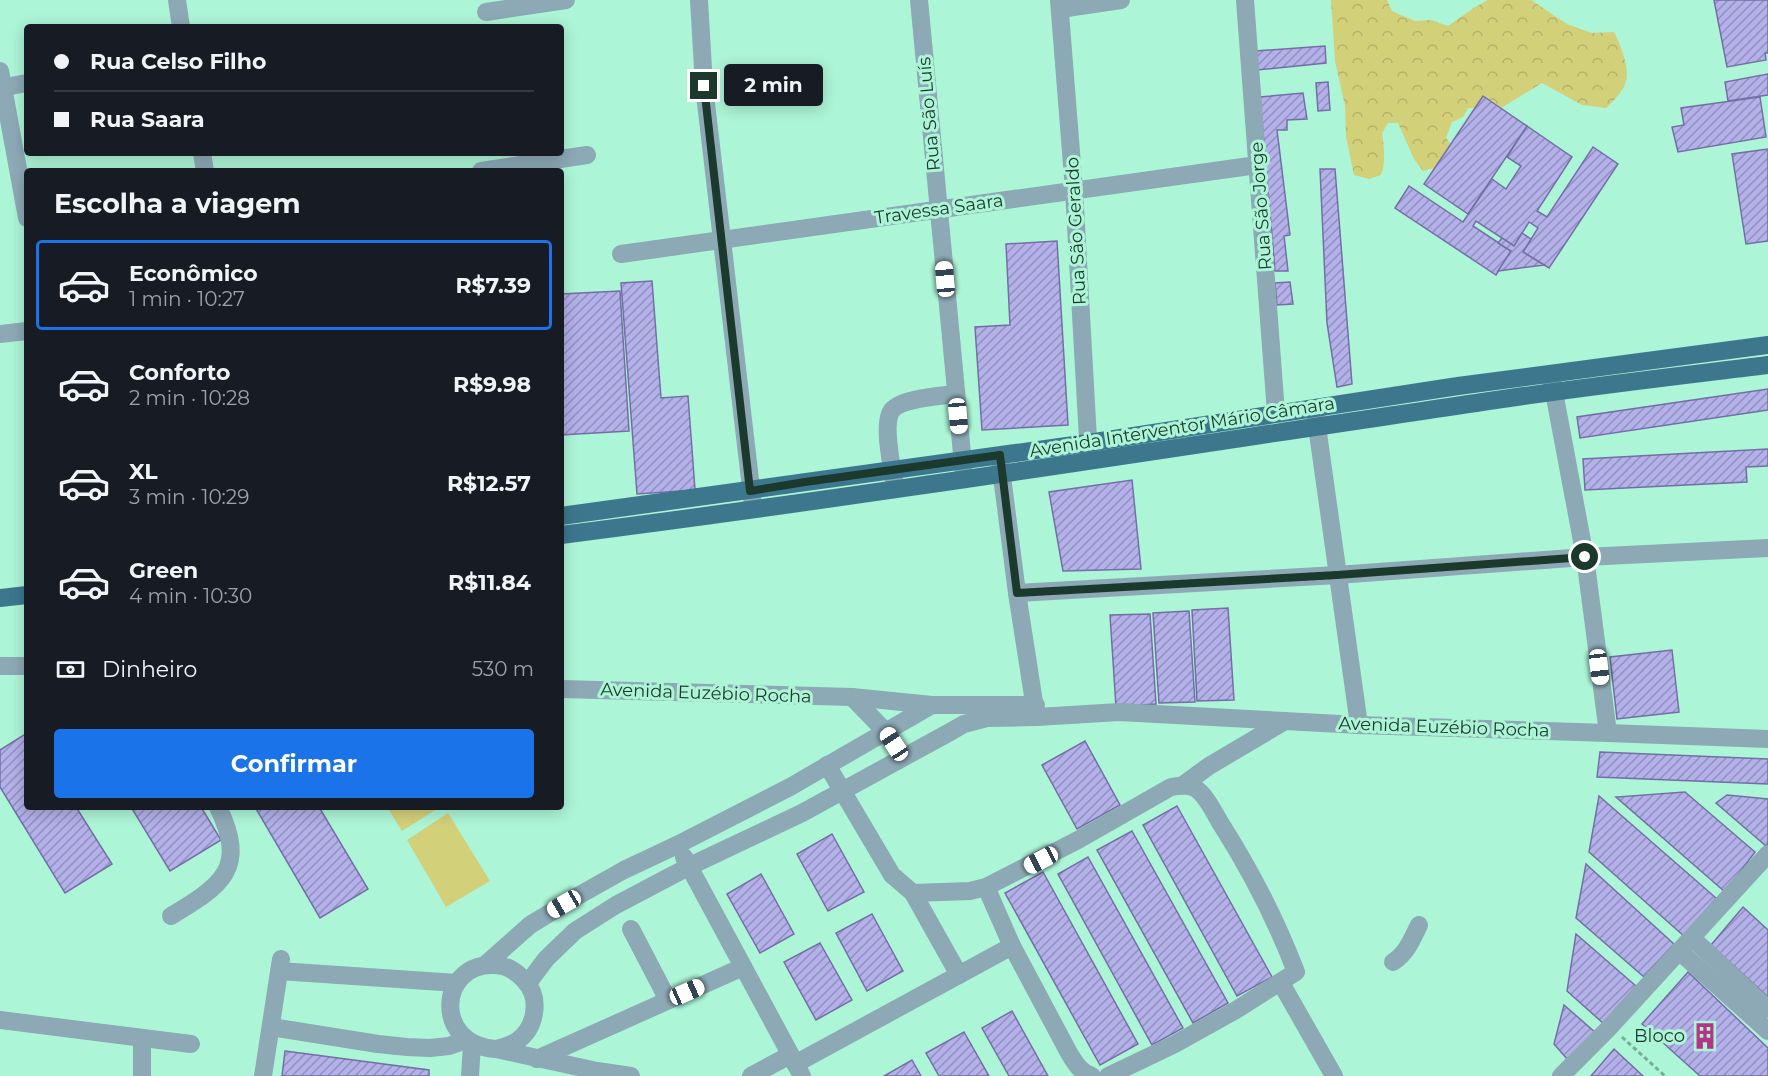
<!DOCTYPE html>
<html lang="pt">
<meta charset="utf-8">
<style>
body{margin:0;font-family:Montserrat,sans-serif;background:#242831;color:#f1f3f6;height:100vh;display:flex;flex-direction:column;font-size:22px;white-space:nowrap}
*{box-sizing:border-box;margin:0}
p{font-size:20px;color:#9ea1a6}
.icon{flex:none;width:33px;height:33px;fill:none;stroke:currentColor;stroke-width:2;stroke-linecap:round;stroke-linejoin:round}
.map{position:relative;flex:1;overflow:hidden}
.sheet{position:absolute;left:24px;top:168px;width:540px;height:642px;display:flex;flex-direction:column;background:#171b24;border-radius:6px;box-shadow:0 3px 15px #0003}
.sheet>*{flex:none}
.banner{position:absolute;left:24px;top:24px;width:540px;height:132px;border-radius:6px;box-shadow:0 3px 15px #0003;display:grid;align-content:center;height:132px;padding:0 30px;background:#171b24}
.end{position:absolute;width:27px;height:27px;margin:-14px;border:8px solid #1c392d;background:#fff;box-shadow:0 0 0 3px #fff}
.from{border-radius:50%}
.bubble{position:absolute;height:42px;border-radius:6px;background:#171b24;box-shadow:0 3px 15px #0003;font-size:20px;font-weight:700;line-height:42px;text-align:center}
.car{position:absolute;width:18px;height:36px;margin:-18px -9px;border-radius:8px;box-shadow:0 0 4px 2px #0007;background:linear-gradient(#fff 24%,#345 0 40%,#fff 0 76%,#345 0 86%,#fff 0)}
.banner b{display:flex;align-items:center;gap:21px;height:57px;font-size:22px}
.banner b+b{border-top:2px solid #363941}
.banner i{width:15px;height:15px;background:#f1f3f6}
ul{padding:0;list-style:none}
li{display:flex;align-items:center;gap:18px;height:90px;margin:0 12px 9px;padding:0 18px;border:3px solid transparent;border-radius:6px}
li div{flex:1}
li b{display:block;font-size:22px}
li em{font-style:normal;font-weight:700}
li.on{border-color:#1a73e8}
li>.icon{width:54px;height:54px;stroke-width:1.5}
h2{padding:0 30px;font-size:27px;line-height:72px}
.pay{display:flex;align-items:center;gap:15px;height:66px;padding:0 30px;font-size:22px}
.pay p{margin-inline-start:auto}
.button{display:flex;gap:12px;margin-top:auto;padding:12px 30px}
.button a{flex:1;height:69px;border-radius:6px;background:#1a73e8;color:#fff;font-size:24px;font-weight:700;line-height:69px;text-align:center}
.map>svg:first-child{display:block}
</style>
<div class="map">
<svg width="1768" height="1076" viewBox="0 0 1768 1076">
<defs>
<pattern id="forest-crowns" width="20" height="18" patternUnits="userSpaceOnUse" patternTransform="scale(1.5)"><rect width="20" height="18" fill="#d3d07a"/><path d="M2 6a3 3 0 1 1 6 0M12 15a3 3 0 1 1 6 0" fill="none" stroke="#b5b36a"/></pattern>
<pattern id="building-hatch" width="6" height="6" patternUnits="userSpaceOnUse" patternTransform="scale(1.5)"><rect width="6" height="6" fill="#b3b0ea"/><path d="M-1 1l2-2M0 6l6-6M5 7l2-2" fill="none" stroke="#9190be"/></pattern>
</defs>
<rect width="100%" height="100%" fill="#adf5d7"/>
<!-- forest -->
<path fill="url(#forest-crowns)" d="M1331 0H1387L1392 11 1415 21 1431 20 1448 26 1475 7 1488 0H1531L1567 24 1592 33 1614 32C1620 43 1627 62 1627 75 1627 87 1615 100 1606 108L1582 105 1542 83 1501 108H1468L1463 117 1452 122 1446 138 1456 151 1443 166 1423 171 1414 159 1398 123H1388L1382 133C1384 147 1386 162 1381 175L1369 179 1354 175 1346 137 1345 106 1335 61Z"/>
<!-- park -->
<g fill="#d3d07a">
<polygon points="387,807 440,807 402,831"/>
<polygon points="448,813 490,881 446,907 407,840"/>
</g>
<!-- building -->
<g fill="url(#building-hatch)" stroke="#736fa5" stroke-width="1.5">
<polygon points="1714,0 1768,0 1768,53 1765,53 1766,60 1727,67"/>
<polygon points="1325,46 1326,63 1257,70 1256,51"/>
<polygon points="1768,74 1768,95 1728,101 1725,82"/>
<polygon points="1328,82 1330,110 1318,111 1316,83"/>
<polygon points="1303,93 1307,119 1287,120 1287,130 1277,130 1290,235 1284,236 1288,271 1275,271 1260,97"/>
<polygon points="1483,96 1527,126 1468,214 1424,184"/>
<polygon points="1760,97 1766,137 1678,152 1672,127 1684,125 1681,108"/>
<polygon points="1527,126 1572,157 1537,211 1547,217 1593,147 1618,164 1549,268 1523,252 1538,228 1529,222 1514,246 1476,221 1473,226 1511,251 1496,275 1395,208 1409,186 1463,222 1492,179 1506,189 1521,166 1507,157"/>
<polygon points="1768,149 1768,241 1746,244 1732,154"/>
<polygon points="1320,169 1335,169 1352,384 1337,387 1327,323"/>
<polygon points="1522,233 1531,239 1523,252 1544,265 1498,271 1511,251 1498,243 1502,238 1514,246"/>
<polygon points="1057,241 1068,425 982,430 975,327 1010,325 1006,244"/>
<polygon points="652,281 661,398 688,396 695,490 637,494 621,283"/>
<polygon points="1290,282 1293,304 1277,305 1275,283"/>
<polygon points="620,291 629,431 561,435 561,294"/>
<polygon points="1768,389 1768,410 1580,438 1577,417"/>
<polygon points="1768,449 1768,466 1746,467 1747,482 1585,490 1583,459"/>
<polygon points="1132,480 1141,569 1063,571 1049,492"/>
<polygon points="1228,608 1234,700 1197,701 1192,610"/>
<polygon points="1189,611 1195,702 1159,703 1153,613"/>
<polygon points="1150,614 1156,704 1116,707 1110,615"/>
<polygon points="1672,650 1679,712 1617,719 1610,657"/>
<polygon points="27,733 27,807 76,807 112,864 65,893 0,787 0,750"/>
<polygon points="1085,741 1120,805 1077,829 1042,765"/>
<polygon points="1600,752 1768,759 1768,784 1597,777"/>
<polygon points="1685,792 1755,852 1725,892 1616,797"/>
<polygon points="1727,795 1768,799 1768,844 1766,846 1716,803"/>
<polygon points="1599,796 1716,898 1685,937 1589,852"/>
<polygon points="1177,806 1272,977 1237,996 1143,825"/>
<polygon points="131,807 201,807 221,840 170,871"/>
<polygon points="255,807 319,807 368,889 320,918"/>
<polygon points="1132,831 1228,1003 1193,1023 1097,850"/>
<polygon points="832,834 864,892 828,911 797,854"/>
<polygon points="1088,857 1183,1028 1152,1045 1058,874"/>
<polygon points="1586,864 1674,944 1644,977 1576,918"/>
<polygon points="1043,872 1138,1044 1100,1065 1005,893"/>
<polygon points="761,874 794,934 760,953 727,894"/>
<polygon points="1743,907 1768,930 1768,997 1711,945"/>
<polygon points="872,914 903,971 867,991 836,933"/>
<polygon points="1576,934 1636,986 1604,1024 1567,991"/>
<polygon points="820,943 852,1000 816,1020 784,962"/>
<polygon points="1688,972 1768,1048 1768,1076 1700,1076 1642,1024"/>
<polygon points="1564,1005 1596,1033 1568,1060 1554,1044"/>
<polygon points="1012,1011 1048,1076 1009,1076 982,1028"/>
<polygon points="964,1032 989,1076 939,1076 926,1053"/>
<polygon points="1614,1049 1643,1076 1591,1076"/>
<polygon points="285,1051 429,1070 429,1076 282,1076"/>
<polygon points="912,1060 921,1076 884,1076"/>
</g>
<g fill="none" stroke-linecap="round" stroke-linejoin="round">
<!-- path -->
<polyline stroke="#76ae96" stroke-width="3" stroke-dasharray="4.5 3" stroke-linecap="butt" points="1622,1037 1665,1076"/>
<!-- minor -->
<g stroke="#8ca9b5" stroke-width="18">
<polyline points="177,0 181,27"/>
<polyline points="699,0 704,86 753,505"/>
<polyline points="919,0 964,475"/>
<polyline points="1059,0 1074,190 1089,457"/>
<polyline points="1245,0 1276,413"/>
<polyline points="1060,9 1121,0"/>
<polyline points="486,12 566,0"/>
<polyline points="0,71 27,218"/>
<polyline points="0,88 27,83"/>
<polyline points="202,153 205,171"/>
<polyline points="481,171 587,155"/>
<polyline points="621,254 1257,165"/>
<polyline points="0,334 27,331"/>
<polyline points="1551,376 1585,557 1608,733"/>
<polyline points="1315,412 1359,725"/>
<polyline points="1000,461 1017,593 1036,715"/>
<path d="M895 485C892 468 882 423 892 410 902 398 941 396 956 394"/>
<polyline points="1017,593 1337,575 1585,557 1768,548"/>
<polyline points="0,666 27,666"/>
<polyline points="561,689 852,697 932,705 1036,705"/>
<polyline points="852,697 886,732 903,757"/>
<path d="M827 765 892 875 913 893 970 891 986 887 1078 840 1171 787C1182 785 1193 784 1201 793 1209 801 1215 814 1221 824 1251 871 1276 920 1296 972L1236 1010 1175 1044 1108 1076"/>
<polyline points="1183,785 1209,766 1285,721"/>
<polyline points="684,857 802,1076"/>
<path d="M986 887 1012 946 1069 1053C1075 1063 1080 1072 1092 1076"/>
<polyline points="913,893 959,975"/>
<path d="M171 916C222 885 248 869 218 807"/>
<polyline points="631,929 668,1000"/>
<polyline points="1692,938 1768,1009"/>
<polyline points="1679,951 1768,1031"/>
<path d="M1393 962C1407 953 1412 939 1419 925"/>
<polyline points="485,965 530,925 576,897 624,870 677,845 790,787 932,705"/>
<polyline points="279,971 457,983"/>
<polyline points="528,983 546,959 575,931 616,905 690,866 802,813 950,732 964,724 987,718 1037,717 1119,712 1359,725 1608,733 1768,739"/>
<polyline points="1281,983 1334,1076"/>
<polyline points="0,1020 191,1044"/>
<polyline points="271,1027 378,1044 407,1047 430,1048 449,1046 466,1040"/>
<polyline points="142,1038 142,1076"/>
<path d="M496 1049C504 1047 510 1046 517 1041 536 1028 541 998 525 981 516 971 507 965 493 965 438 964 433 1045 496 1049L597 1071 631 1076"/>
<polyline points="537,1059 743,967"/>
<polyline points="795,1064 1012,946"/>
<polyline points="263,1076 281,959"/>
<polyline points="470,1076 472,1044"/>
<polyline points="751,1076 790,1055"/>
<polyline points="1561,1076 1607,1030 1768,854"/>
</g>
<!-- major -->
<g stroke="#3d778e" stroke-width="18">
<polyline points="561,516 1088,443 1458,386 1768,345"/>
<path d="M561 535C867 496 1171 448 1476 403 1573 388 1671 377 1768 365"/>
<polyline points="0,598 27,595"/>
</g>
</g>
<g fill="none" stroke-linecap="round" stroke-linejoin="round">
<!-- route -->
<polyline stroke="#1c392d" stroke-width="8" points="704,86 750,491 805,482 1000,455 1017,593 1337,575 1585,557"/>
</g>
<!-- icons -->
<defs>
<symbol id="building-bare" viewBox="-9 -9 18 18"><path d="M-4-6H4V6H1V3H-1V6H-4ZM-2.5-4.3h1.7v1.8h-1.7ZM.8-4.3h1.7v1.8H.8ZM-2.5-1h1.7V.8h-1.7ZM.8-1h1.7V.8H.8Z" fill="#b33583" stroke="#adf5d7" stroke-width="2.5" paint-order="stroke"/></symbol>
</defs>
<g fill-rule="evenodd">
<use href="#building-bare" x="1686" y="1017" width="38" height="38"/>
</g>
<g text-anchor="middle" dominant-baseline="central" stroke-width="6" stroke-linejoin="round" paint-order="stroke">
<!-- street labels -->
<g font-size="18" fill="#1c392d" stroke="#adf5d7">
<text transform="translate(929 114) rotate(-95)">Rua São Luís</text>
<text transform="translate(1261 206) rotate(-94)">Rua São Jorge</text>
<text transform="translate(939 209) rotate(-8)">Travessa Saara</text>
<text transform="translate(1076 231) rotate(-93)">Rua São Geraldo</text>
<text transform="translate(1182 427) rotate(-9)">Avenida Interventor Mário Câmara</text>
<text transform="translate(706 693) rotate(2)">Avenida Euzébio Rocha</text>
<text transform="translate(1444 727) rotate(2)">Avenida Euzébio Rocha</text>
</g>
<!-- poi labels -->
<g font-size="18" fill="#1c392d" stroke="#adf5d7" text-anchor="end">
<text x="1685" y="1036">Bloco</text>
</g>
</g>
</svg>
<i class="end from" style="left:1585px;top:557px"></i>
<i class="end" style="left:704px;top:86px"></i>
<div class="bubble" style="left:724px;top:64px;width:99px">2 min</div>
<i class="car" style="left:945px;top:279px;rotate:355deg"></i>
<i class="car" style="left:958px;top:416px;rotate:175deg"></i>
<i class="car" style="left:1599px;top:667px;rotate:173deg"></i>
<i class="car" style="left:894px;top:744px;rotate:327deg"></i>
<i class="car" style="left:1041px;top:860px;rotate:242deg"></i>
<i class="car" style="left:564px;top:904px;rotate:240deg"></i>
<i class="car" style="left:687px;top:992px;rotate:66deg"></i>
<div class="banner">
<b><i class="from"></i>Rua Celso Filho</b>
<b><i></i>Rua Saara</b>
</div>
<section class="sheet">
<h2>Escolha a viagem</h2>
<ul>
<li class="on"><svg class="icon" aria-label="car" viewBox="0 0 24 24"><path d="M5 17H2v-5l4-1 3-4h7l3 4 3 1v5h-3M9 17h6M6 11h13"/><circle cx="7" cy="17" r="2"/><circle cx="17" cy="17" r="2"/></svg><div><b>Econômico</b><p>1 min · 10:27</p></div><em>R$7.39</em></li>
<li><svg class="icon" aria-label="car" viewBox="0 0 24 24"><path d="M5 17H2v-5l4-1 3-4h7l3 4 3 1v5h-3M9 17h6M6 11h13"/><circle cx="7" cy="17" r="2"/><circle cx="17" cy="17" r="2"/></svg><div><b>Conforto</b><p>2 min · 10:28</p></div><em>R$9.98</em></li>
<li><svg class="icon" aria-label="car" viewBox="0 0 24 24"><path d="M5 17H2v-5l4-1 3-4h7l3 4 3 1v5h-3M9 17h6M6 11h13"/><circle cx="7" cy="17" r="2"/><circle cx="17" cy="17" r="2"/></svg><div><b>XL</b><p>3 min · 10:29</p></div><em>R$12.57</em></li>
<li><svg class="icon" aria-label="car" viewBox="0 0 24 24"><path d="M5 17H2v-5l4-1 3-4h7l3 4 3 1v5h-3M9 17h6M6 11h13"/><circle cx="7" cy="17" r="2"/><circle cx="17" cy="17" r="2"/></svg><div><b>Green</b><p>4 min · 10:30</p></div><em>R$11.84</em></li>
</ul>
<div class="pay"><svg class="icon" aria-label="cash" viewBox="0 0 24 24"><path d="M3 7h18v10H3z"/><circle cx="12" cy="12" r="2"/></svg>Dinheiro<p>530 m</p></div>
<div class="button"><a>Confirmar</a></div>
</section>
</div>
